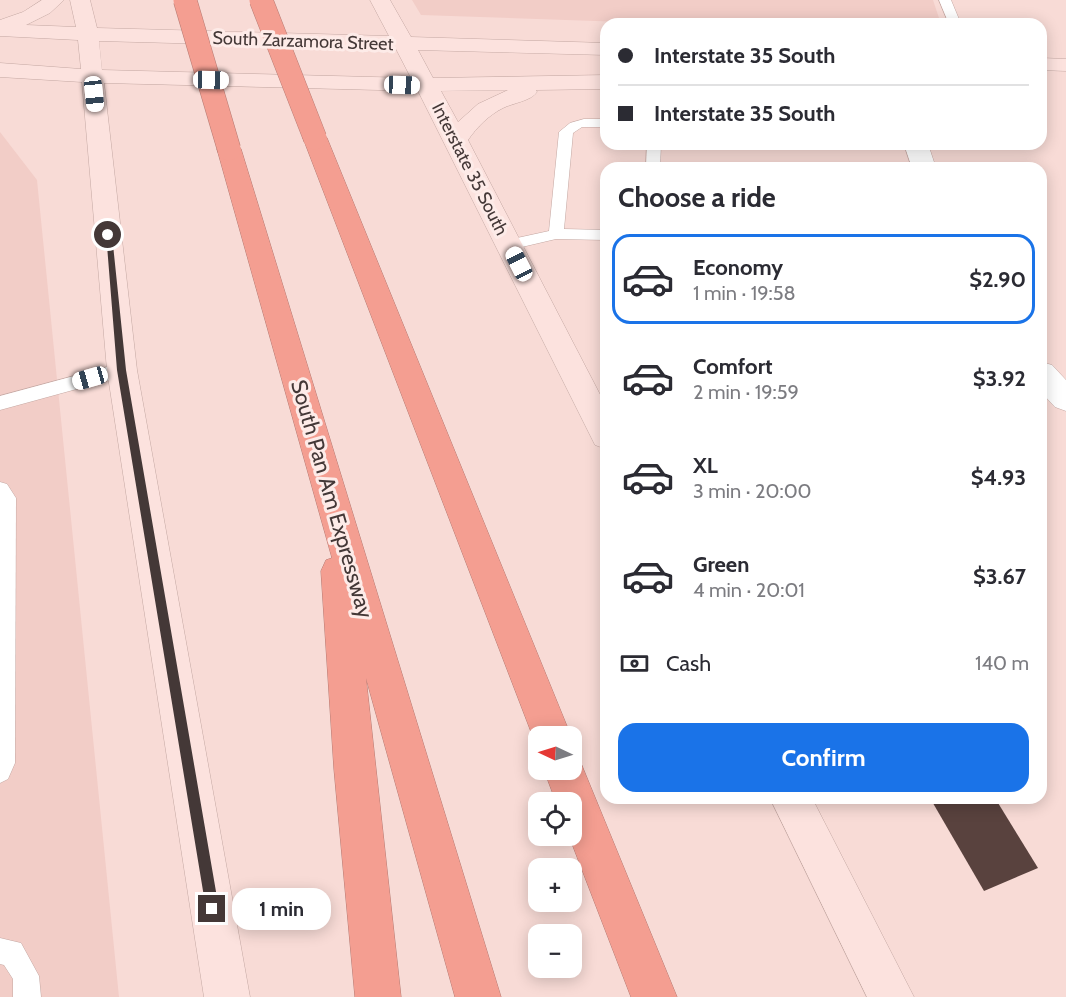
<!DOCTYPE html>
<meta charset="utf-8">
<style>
body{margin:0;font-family:Cabin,sans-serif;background:#f2f2f3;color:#2b2b33;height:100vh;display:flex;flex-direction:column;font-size:22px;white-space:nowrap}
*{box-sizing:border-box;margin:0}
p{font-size:20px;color:#7c7c81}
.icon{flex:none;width:33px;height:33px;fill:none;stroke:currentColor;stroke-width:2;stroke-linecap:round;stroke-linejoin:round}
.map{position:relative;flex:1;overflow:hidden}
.panel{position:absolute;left:600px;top:162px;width:447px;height:642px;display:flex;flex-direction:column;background:#fff;border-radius:18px;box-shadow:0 3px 15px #0003}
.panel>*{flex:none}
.guide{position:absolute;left:600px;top:18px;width:447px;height:132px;border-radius:18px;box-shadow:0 3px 15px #0003;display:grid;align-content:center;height:132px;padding:0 18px;background:#fff}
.needle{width:39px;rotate:274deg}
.fabs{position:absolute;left:528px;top:726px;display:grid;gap:12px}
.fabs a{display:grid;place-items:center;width:54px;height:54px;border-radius:12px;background:#fff;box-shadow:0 3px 15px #0003;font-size:30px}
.end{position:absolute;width:27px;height:27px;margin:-14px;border:8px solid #443837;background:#fff;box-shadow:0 0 0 3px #fff}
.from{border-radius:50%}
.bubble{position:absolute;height:42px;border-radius:18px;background:#fff;box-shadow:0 3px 15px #0003;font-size:20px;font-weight:800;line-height:42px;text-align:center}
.car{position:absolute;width:18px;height:36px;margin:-18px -9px;border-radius:8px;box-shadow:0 0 4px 2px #0007;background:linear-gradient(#fff 24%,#345 0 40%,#fff 0 76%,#345 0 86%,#fff 0)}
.guide b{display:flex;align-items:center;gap:21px;height:57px;font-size:22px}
.guide b+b{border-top:2px solid #e1e1e2}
.guide i{width:15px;height:15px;background:#2b2b33}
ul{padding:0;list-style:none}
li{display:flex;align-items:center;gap:18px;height:90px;margin:0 12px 9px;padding:0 6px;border:3px solid transparent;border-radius:18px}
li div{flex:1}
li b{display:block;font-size:22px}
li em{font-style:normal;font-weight:800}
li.selected{border-color:#1a73e8}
li>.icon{width:54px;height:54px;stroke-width:1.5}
h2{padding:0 18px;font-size:27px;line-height:72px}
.pay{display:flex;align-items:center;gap:15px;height:66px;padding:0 18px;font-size:22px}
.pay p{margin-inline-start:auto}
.action{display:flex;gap:12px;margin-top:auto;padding:12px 18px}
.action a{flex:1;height:69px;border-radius:18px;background:#1a73e8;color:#fff;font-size:24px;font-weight:800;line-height:69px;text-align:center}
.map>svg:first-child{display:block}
</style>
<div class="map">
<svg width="1066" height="997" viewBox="0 0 1066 997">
<rect width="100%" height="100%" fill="#f8dbd6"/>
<!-- built -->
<g fill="#f2cdc7">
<polygon points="412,0 933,0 941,24 682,24 421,15"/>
<polygon points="0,132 37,180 119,997 0,997"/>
</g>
<!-- building -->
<polygon fill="#59423e" points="930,798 995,798 1038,868 984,891"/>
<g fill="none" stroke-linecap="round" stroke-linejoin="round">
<defs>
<g id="lane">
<polygon points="939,0 951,0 961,24 949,24"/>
<polygon points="584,119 606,119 606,127 582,127 573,133 564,229 606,230 606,240 556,239 509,250 503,249 501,245 503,241 549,231 559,132 570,123"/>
<polygon points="647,144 661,144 660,168 646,168"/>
<polygon points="122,363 128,365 131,370 128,375 0,410 0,396"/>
<polygon points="0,482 7,484 16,498 15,763 8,779 0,783"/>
<polygon points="0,938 21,943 39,976 41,997 13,997 13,979 4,965 0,964"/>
</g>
<g id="street">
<polygon points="904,144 928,144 936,168 912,168"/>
<polygon points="1041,362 1052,365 1066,380 1066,411 1055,407 1041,392"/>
</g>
<g id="secondary">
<path d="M42 0H64L50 13 26 25 76 27 70 0H90L97 28 389 36 370 0H390L411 37 606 43V55L418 50 433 78 606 75V89L536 90 537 92C531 101 513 103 503 108 489 115 477 127 468 140L606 406V449L595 445 418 91 104 83 137 370 250 997H204L107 370 82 82 0 77V63L81 69 78 40 0 36V20L23 12ZM99 41 396 49 411 78 102 70ZM508 90 478 104 458 122 441 91Z"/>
<polygon points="1041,58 1066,59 1066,71 1041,70"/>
<polygon points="770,798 812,798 914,997 867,997"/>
</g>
<g id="highway">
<polygon points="315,131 323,133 327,138 571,736 538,736 538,750 303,138 307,133"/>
<polygon points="229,142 237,144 241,149 501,997 455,997 366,678 401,997 355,997 334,769 321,571 326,560 332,558 217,149 221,144"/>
<polygon points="572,753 578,756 677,997 631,997 569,836 572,836 572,802 556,802 544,770 572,770"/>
</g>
</defs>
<!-- lane casing -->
<use href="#lane" stroke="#c4a8a3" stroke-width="1"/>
<!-- street casing -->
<use href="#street" stroke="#c4a8a3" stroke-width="1"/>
<!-- secondary casing -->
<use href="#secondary" stroke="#c4a8a3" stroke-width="1"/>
<!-- highway casing -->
<use href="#highway" stroke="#b67a72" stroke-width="1"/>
<!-- lane -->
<use href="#lane" fill="#fff" fill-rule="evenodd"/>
<!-- street -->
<use href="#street" fill="#fff" fill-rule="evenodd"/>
<!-- secondary -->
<use href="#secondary" fill="#fce2de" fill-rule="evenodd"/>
<!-- highway -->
<use href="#highway" fill="#f49e91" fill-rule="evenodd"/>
<defs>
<g id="highway-bridge">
<polyline points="185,0 229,149"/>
<polyline points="261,0 315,138"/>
</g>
</defs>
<!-- highway-bridge casing -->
<use href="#highway-bridge" stroke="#b67a72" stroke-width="24" stroke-linecap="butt"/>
<!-- highway-bridge -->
<use href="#highway-bridge" stroke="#f49e91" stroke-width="23"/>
</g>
<!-- route -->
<polygon fill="#443837" points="106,233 112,235 126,370 219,909 217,914 212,916 208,914 206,909 117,370"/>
<g text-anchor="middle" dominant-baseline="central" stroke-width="6" stroke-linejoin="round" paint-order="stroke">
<!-- far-street labels -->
<g font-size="18" fill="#443837" stroke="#fdebe8">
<text transform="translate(303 41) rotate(2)">South Zarzamora Street</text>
<text transform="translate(470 169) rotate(63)">Interstate 35 South</text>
</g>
<!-- street labels -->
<g font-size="22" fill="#443837" stroke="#fdebe8">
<text transform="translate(332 499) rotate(74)">South Pan Am Expressway</text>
</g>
</g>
</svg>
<div class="fabs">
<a><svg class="needle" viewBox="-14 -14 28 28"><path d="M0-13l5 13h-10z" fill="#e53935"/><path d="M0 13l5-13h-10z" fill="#7c7c81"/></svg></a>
<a><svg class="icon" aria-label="locate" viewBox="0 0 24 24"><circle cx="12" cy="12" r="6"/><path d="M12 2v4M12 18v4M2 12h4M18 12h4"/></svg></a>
<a>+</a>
<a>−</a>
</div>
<i class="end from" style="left:108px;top:235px"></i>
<i class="end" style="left:212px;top:909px"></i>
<div class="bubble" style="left:232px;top:888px;width:99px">1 min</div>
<i class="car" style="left:211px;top:80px;rotate:91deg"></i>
<i class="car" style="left:402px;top:85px;rotate:92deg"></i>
<i class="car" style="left:94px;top:94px;rotate:174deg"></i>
<i class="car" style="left:519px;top:264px;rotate:333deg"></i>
<i class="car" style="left:90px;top:378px;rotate:254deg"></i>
<div class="guide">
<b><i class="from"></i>Interstate 35 South</b>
<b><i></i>Interstate 35 South</b>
</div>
<section class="panel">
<h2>Choose a ride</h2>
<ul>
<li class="selected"><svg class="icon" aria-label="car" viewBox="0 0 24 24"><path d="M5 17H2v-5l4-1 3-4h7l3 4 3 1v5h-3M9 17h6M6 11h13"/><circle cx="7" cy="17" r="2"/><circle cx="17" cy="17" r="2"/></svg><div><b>Economy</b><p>1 min · 19:58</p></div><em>$2.90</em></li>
<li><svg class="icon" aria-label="car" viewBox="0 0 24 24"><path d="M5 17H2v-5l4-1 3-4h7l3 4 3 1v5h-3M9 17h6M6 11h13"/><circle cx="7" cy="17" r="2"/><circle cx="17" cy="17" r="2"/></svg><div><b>Comfort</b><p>2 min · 19:59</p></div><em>$3.92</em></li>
<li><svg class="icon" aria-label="car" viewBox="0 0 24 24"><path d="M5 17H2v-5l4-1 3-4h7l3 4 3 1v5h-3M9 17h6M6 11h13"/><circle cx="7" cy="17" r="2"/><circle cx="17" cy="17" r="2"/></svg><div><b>XL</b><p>3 min · 20:00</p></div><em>$4.93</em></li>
<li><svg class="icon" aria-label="car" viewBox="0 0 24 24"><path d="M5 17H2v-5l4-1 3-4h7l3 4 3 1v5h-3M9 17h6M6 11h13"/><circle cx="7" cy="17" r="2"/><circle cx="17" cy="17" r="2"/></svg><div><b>Green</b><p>4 min · 20:01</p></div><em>$3.67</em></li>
</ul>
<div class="pay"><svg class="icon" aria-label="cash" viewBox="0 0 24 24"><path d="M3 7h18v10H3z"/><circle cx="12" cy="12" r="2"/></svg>Cash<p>140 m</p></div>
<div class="action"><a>Confirm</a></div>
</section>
</div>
